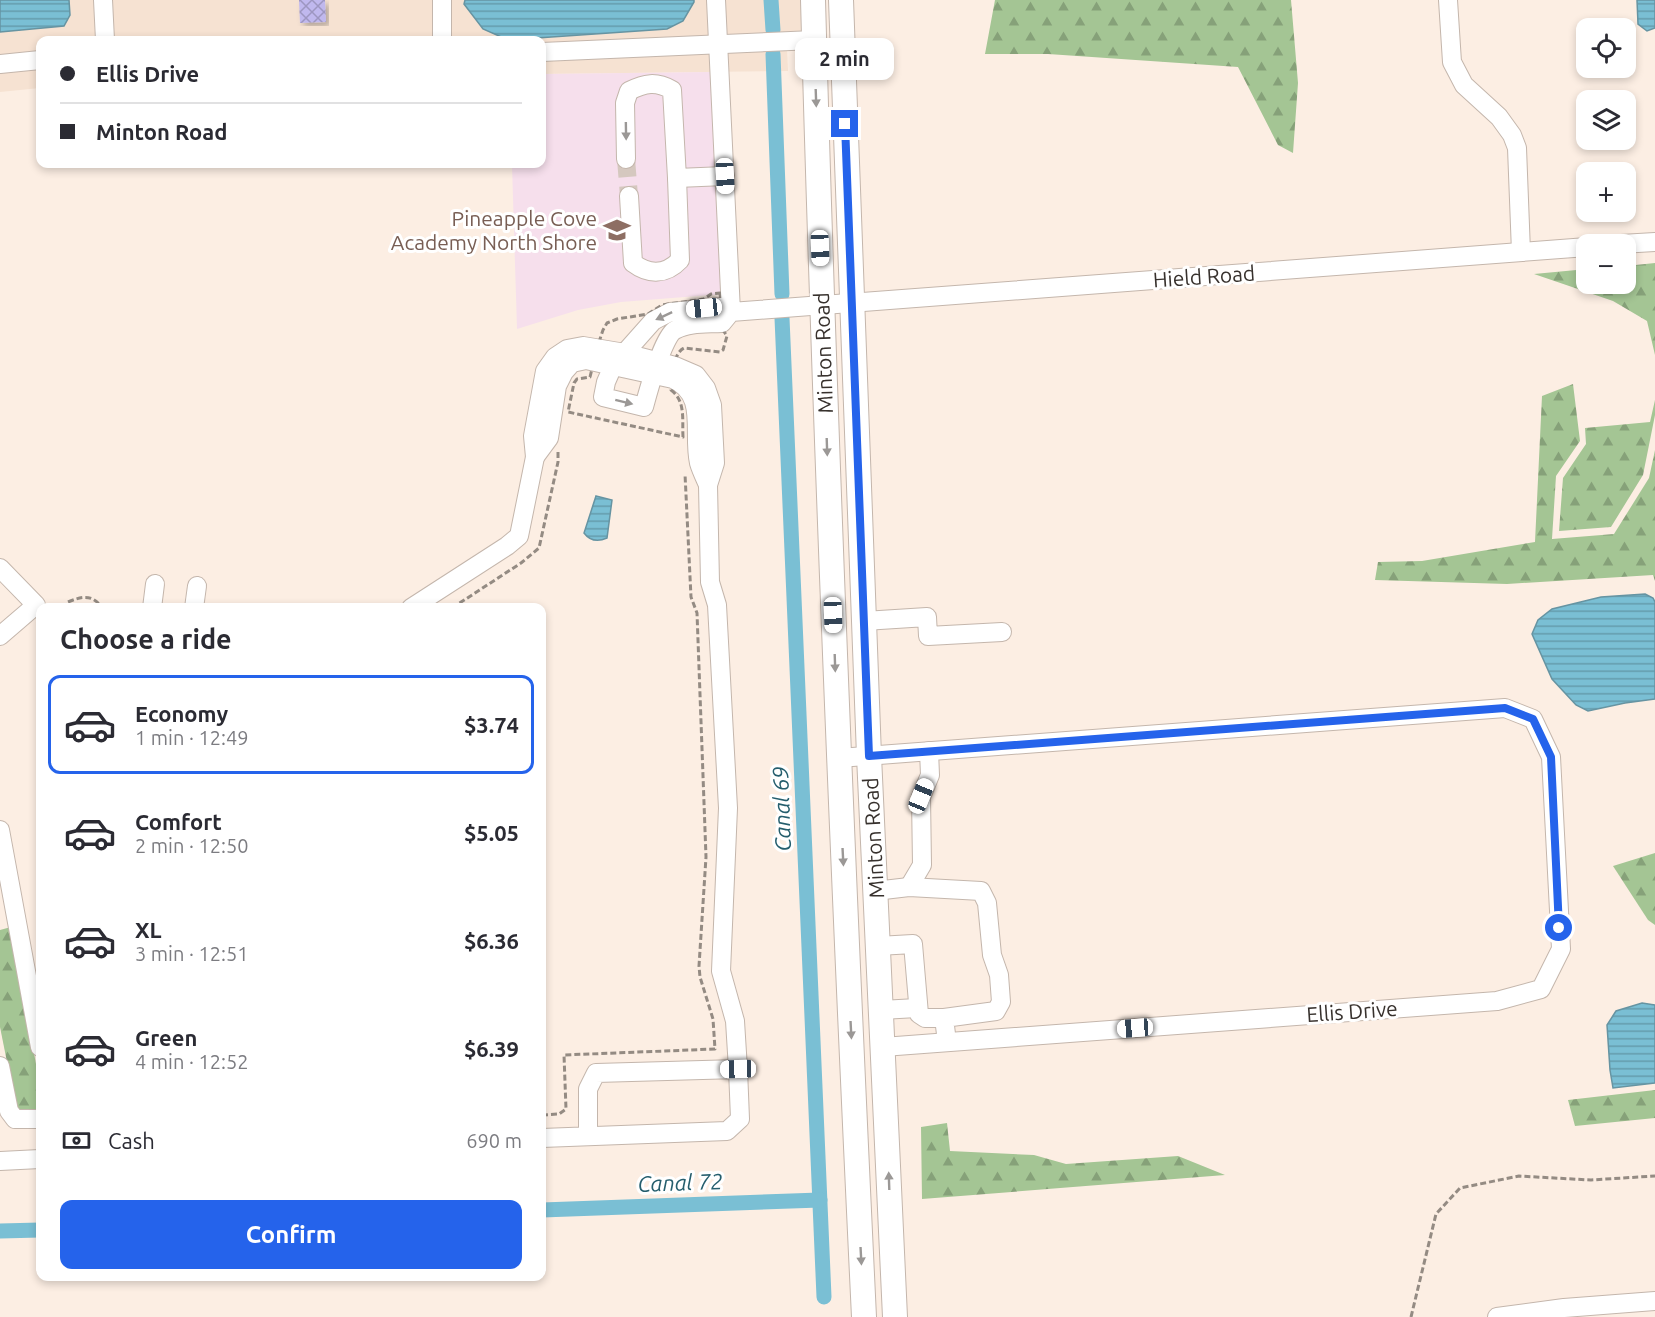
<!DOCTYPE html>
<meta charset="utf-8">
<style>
body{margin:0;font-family:Ubuntu,sans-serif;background:#f7f7f7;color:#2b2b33;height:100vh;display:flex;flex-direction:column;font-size:22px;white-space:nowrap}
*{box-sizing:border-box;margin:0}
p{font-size:20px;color:#7c7c81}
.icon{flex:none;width:33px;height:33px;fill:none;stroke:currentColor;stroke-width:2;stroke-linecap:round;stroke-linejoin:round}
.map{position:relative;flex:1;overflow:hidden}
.drawer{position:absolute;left:36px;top:603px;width:510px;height:678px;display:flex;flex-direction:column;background:#fff;border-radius:12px;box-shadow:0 3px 9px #0003}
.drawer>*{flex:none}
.top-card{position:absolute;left:36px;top:36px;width:510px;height:132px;border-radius:12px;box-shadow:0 3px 9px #0003;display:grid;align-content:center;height:132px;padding:0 24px;background:#fff}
.tools{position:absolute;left:1576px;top:18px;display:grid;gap:12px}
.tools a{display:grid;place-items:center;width:60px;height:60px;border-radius:12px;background:#fff;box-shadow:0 3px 9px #0003;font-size:30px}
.end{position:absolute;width:27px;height:27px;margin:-14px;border:8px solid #2563eb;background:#fff;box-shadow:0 0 0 3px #fff}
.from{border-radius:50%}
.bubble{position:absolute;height:42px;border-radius:12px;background:#fff;box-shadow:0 3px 9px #0003;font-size:20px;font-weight:600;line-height:42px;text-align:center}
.car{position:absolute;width:18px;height:36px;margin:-18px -9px;border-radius:8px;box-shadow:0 0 4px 2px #0007;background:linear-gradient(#fff 24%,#345 0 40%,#fff 0 76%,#345 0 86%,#fff 0)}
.top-card b{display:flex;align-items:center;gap:21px;height:57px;font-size:22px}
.top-card b+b{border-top:2px solid #e1e1e2}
.top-card i{width:15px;height:15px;background:#2b2b33}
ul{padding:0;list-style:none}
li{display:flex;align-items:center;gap:18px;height:99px;margin:0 12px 9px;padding:0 12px;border:3px solid transparent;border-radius:12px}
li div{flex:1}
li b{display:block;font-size:22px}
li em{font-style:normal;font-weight:600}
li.current{border-color:#2563eb}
li>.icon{width:54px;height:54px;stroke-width:1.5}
h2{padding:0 24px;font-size:27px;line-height:72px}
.pay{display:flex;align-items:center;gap:15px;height:66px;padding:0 24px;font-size:22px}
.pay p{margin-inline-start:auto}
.cta{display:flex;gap:12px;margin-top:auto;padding:12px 24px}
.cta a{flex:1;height:69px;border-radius:12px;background:#2563eb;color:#fff;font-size:24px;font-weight:600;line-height:69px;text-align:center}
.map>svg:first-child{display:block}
</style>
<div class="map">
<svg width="1655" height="1317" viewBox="0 0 1655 1317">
<defs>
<pattern id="forest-firs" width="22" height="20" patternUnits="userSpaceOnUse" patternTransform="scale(1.5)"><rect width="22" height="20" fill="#a4c594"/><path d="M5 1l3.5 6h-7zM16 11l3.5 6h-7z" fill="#86a179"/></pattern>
<pattern id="water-rules" width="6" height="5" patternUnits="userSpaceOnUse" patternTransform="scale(1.5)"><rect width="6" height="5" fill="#7abfd4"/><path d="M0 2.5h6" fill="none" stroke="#659cac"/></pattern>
<pattern id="building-cross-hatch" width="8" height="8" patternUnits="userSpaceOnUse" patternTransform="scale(1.5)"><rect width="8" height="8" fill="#c0b8ee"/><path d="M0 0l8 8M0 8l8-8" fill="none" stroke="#9d96c1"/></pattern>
<filter id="shadow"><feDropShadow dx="4" dy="4" stdDeviation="3" flood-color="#0004"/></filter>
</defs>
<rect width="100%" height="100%" fill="#fceee3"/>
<!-- built -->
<g fill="#f6e2d2">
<polygon points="0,0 813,0 814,40 542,52 542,40 40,40 40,60 0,64"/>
<polygon points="787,49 788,71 542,74 542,60"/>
<polygon points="40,67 40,88 0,92 0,71"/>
</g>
<!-- education -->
<polygon fill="#f6dfec" points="712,72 723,294 621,302 578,310 517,329 512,165 430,164 542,164 542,74"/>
<!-- forest -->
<g fill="url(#forest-firs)">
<polygon points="995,0 1291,0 1298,83 1293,153 1278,145 1238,67 1048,54 985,54"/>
<polygon points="1655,263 1655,355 1647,321 1613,301 1534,274 1587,269 1587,284 1626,284 1626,266"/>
<polygon points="1573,384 1580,441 1556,476 1552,539 1614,534 1649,478 1655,450 1655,581 1653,575 1507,584 1375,580 1378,562 1422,561 1535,542 1542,396"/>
<polygon points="1655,400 1655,415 1643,475 1611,527 1559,531 1563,478 1586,444 1585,428 1650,422"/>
<polygon points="1655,853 1655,925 1648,920 1613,866"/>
<polygon points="11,927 40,1086 40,1109 19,1110 16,1107 0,1027 0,930"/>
<polygon points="1655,1090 1655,1118 1575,1126 1568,1100"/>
<polygon points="947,1123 950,1151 1034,1155 1066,1164 1178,1156 1225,1175 922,1199 921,1127"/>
</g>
<!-- water -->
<g fill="url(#water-rules)" stroke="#6694a2" stroke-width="1.5">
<polygon points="0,0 69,0 70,15 64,26 0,32"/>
<polygon points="465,0 694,0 694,2 683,21 667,29 508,40 483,29 464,4"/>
<polygon points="1637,0 1655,0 1655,28 1647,31 1638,24"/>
<path d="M596 496 612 500 607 538C598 542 590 541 584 533Z"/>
<polygon points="1645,594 1653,598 1655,602 1655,699 1625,703 1588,711 1576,705 1552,679 1532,634 1538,620 1552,609 1601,597"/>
<polygon points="1642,1003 1655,1005 1655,1083 1613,1088 1610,1070 1607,1025 1616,1011"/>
</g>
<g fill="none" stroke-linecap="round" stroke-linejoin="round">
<!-- canal -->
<g stroke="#7abfd4" stroke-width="15">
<polyline points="771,0 773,30"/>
<polyline points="773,54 782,294"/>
<polyline points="782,318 824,1297"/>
<polyline points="542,1210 820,1200"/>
<polyline points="0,1231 40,1230"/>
</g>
</g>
<!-- building -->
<polygon fill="url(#building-cross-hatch)" filter="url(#shadow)" points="299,0 325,0 326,22 300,23"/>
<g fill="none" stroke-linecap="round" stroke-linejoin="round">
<!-- minor-tunnel -->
<polyline stroke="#d5c8bf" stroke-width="18" stroke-dasharray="18 9" stroke-linecap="butt" points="626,159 629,196"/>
<defs>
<g id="minor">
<polyline points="103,0 105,40"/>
<polyline points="442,0 442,40"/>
<path d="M716 0 731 312 722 323C707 324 689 322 675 330 663 336 648 392 644 407L603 397 606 382 613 366 653 321 670 312 721 307 731 312 1587 247"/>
<polyline points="1448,0 1452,62 1464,85 1499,117 1512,135 1517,148 1521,252"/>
<polyline points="542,52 814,40"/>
<polyline points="0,64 40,60"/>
<path d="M626 159 625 103 629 91C645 83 656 81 672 90L677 178 725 176"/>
<path d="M629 196 633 263C649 275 666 275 680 260L677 178"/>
<polyline points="1621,244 1655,242"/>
<path d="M583 346 625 353 675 366 696 375 706 388 712 405 715 463 708 485C705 478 701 470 699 463 692 432 708 395 673 379L586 360 572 363 564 372 557 386 549 438 535 457 533 436 545 371 555 357 567 349Z"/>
<polyline points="708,485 710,582 717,605 728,808 721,971 735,1021 738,1069"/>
<polyline points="0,568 36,605 0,636"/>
<polyline points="152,608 155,584"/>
<polyline points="194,608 197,586"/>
<polyline points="411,608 507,546 519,536 535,457"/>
<polyline points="864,621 927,617 928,636 1002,632"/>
<polyline points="839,758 1505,708 1533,719 1551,757 1561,949 1541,989 1497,1001 883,1047"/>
<polyline points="0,830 40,1047"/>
<polyline points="909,887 922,865 921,797 930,775 929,751"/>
<polyline points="875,891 909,887 981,891 987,903 992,955 999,975 1001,1002 996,1011 944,1018 947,1042"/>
<polyline points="878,946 913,944 919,1014 925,1018 944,1018"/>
<polyline points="881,1010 917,1008"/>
<polyline points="0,1066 9,1111 15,1119 40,1119"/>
<polyline points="542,1138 727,1131 740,1119 738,1069 596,1073 588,1089 588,1136"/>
<polyline points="0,1161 40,1159"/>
<polyline points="1497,1317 1564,1308 1655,1301"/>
</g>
<g id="major">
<path d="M813 0C825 439 843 878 864 1317"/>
<polyline points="841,0 869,756 895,1317"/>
</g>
</defs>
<!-- minor casing -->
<use href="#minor" stroke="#c4b6ac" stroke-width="20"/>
<!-- major casing -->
<use href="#major" stroke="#c4b6ac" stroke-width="26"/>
<!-- path -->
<g stroke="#948b83" stroke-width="3" stroke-dasharray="6 3" stroke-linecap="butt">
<path d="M720 293 723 330 727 336 723 350 720 352 684 348C672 354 673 378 671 390 686 401 682 420 683 437L568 412 574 383 577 379 590 377 597 348 603 330 607 323 617 319 648 314 662 305 704 299 711 294Z"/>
<path d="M68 602C82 596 93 594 102 608"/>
<polyline points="452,608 521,563 539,548 558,462 558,452"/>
<polyline points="542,1115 559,1114 566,1109 564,1055 715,1049 713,1019 700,977 699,966 706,857 697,613 691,597 685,474"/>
<polyline points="1411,1317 1436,1214 1460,1188 1519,1176 1591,1180 1655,1176"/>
</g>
<!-- minor -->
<use href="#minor" stroke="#fff" stroke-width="18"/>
<!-- major -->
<use href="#major" stroke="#fff" stroke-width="24"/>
</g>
<!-- one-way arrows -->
<defs><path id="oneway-solid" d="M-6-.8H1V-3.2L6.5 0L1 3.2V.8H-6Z" transform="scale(1.5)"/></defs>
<g fill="#9b9896">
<use href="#oneway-solid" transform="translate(816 98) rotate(88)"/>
<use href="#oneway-solid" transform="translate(626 131) rotate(89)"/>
<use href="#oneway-solid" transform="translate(664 316) rotate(155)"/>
<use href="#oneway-solid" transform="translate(624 402) rotate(14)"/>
<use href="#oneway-solid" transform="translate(827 447) rotate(88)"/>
<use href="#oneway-solid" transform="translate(835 663) rotate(88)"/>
<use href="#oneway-solid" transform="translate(843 857) rotate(87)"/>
<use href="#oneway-solid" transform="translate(851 1030) rotate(87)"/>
<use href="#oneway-solid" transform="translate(889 1181) rotate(-92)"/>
<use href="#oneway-solid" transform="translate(861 1256) rotate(87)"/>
</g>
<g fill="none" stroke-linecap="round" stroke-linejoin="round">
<!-- route -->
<polyline stroke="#2563eb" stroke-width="8" points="845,124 869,756 1505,708 1533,719 1551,757 1559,928"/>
</g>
<!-- icons -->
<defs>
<symbol id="school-bare" viewBox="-9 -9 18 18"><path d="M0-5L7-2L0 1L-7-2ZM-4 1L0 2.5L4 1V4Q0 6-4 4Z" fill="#8d6e63" stroke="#fff" stroke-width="2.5" paint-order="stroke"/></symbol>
</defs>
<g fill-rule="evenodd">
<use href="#school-bare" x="598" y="211" width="38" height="38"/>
</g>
<g text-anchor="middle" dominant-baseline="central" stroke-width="6" stroke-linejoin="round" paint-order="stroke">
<!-- education labels -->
<g font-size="21" fill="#785e54" stroke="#fff" text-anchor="end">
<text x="597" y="218">Pineapple Cove<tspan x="597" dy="24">Academy North Shore</tspan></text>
</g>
<!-- street labels -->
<g font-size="21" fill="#37312d" stroke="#fff">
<text transform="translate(1204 276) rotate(-4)">Hield Road</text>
<text transform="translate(823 353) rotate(-92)">Minton Road</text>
<text transform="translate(873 838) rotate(-93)">Minton Road</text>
<text transform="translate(1352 1011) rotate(-4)">Ellis Drive</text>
</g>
<!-- water labels -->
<g font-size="22" font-style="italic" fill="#255e6d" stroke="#fff">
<text transform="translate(781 809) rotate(-92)">Canal 69</text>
<text transform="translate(680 1182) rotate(-2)">Canal 72</text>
</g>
</g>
</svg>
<div class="tools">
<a><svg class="icon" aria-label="locate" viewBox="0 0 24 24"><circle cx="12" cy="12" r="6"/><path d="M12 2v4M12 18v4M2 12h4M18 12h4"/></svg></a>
<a><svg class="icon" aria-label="layers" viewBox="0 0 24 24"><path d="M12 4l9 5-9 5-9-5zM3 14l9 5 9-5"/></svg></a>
<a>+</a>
<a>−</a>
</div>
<i class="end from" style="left:1559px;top:928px"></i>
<i class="end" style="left:845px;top:124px"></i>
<div class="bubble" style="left:795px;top:38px;width:99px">2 min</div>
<i class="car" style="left:725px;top:176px;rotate:177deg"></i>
<i class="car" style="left:820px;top:248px;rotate:178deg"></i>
<i class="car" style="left:704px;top:308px;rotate:264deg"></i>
<i class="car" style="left:833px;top:615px;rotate:178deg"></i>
<i class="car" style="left:921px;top:796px;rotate:22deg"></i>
<i class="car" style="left:1135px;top:1028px;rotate:266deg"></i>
<i class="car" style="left:738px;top:1069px;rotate:269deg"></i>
<div class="top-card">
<b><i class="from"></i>Ellis Drive</b>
<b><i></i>Minton Road</b>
</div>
<section class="drawer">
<h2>Choose a ride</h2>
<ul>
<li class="current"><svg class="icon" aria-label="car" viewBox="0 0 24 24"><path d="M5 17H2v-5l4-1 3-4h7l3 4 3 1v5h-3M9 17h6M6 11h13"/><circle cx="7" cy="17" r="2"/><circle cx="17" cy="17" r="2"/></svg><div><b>Economy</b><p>1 min · 12:49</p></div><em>$3.74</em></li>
<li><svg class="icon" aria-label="car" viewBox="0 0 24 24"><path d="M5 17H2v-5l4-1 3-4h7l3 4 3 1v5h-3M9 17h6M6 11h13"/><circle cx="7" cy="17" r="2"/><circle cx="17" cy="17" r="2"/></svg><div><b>Comfort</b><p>2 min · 12:50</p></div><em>$5.05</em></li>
<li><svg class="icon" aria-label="car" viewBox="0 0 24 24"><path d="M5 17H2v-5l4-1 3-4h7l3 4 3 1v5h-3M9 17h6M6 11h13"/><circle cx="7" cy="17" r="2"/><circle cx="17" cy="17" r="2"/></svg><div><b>XL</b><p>3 min · 12:51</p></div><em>$6.36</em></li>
<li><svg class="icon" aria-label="car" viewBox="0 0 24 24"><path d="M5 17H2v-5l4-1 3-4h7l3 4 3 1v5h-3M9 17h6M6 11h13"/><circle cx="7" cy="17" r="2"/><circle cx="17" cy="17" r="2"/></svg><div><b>Green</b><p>4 min · 12:52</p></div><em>$6.39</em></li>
</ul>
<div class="pay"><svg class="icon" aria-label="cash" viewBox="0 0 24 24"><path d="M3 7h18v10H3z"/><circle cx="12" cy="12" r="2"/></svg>Cash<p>690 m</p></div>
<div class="cta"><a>Confirm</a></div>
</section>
</div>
